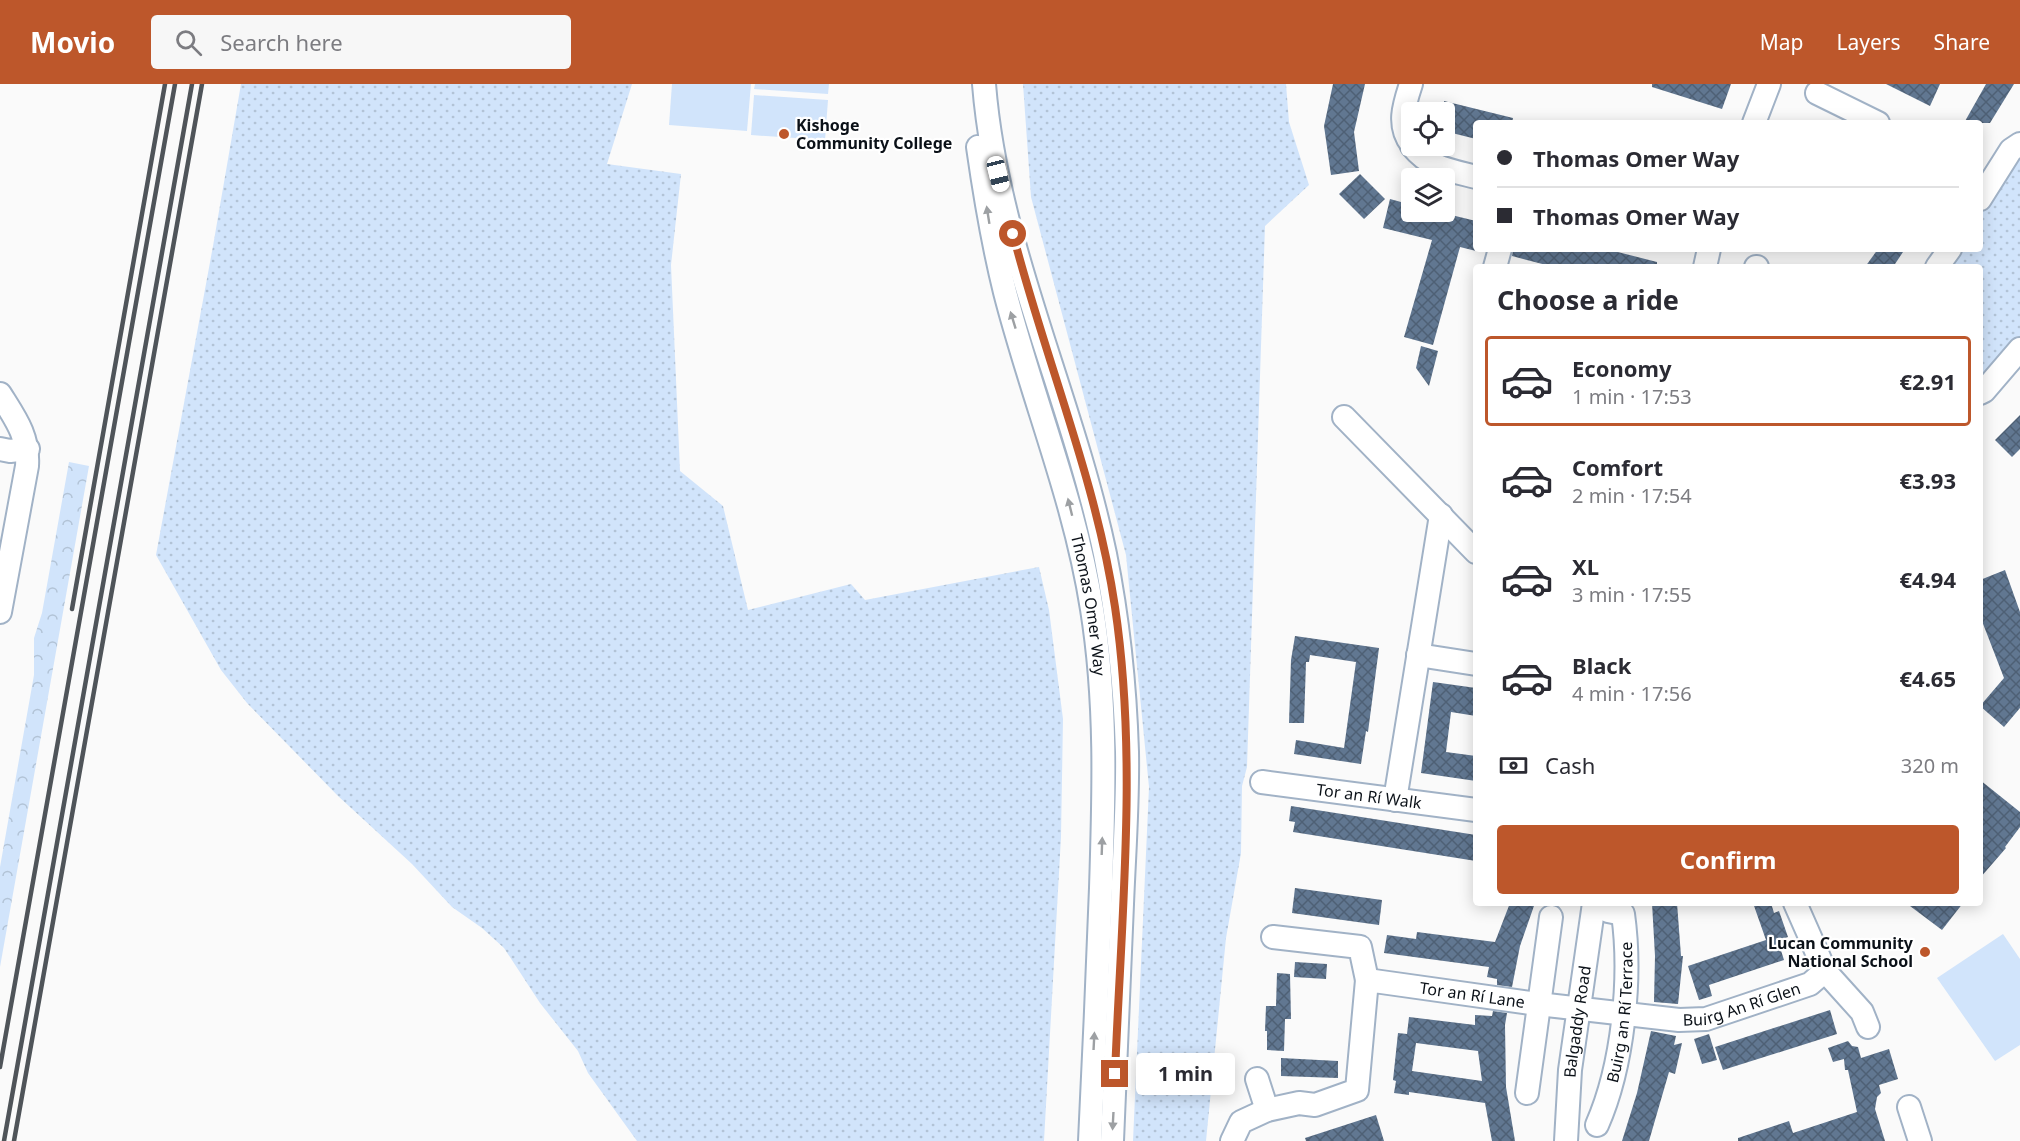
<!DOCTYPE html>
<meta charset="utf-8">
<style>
body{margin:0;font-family:"Noto Sans",sans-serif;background:#f7f7f7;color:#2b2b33;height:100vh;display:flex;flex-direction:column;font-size:22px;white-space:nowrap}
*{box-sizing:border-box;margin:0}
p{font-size:20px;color:#7c7c81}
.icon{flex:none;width:33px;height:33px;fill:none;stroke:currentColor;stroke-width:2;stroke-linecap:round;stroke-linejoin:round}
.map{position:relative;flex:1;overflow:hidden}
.drawer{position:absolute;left:1473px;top:180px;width:510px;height:642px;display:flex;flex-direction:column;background:#fff;border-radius:6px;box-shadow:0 3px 15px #0003}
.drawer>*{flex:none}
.banner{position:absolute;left:1473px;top:36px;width:510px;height:132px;border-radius:6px;box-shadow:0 3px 15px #0003;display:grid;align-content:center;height:132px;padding:0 24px;background:#fff}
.controls{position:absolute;left:1401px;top:18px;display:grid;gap:12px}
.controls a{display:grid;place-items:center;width:54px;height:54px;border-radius:6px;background:#fff;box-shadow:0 3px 15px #0003;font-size:30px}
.end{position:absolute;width:27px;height:27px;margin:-14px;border:8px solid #bd572b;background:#fff;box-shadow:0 0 0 3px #fff}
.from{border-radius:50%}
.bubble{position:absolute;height:42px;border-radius:6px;background:#fff;box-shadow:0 3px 15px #0003;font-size:20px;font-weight:700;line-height:42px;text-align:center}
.car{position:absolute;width:18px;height:36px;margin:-18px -9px;border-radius:8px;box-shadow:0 0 4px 2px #0007;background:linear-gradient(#fff 24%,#345 0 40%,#fff 0 76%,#345 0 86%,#fff 0)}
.banner b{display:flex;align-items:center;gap:21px;height:57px;font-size:22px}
.banner b+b{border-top:2px solid #e1e1e2}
.banner i{width:15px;height:15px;background:#2b2b33}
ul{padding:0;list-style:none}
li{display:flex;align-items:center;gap:18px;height:90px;margin:0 12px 9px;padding:0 12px;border:3px solid transparent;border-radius:6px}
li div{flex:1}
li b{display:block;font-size:22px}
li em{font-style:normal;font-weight:700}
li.selected{border-color:#bd572b}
li>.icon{width:54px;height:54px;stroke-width:1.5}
h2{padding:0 24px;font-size:27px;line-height:72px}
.pay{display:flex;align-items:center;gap:15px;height:66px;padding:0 24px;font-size:22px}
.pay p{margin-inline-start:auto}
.action{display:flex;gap:12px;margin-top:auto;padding:12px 24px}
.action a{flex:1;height:69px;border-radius:6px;background:#bd572b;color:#fff;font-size:24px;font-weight:700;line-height:69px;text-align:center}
header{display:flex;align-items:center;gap:36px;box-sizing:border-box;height:84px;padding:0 30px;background:#bd572b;color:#fff}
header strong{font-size:28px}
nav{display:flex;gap:33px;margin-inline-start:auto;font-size:21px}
.search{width:420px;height:54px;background:#f7f7f7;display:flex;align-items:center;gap:15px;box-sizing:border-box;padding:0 21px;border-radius:6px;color:#7c7c81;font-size:22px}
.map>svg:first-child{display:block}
</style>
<header>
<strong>Movio</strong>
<div class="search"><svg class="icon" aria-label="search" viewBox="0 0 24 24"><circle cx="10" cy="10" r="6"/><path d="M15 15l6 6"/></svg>Search here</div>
<nav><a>Map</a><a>Layers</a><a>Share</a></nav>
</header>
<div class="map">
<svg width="2020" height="1057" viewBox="0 0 2020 1057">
<defs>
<pattern id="grass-dots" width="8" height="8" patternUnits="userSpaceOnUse" patternTransform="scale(1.5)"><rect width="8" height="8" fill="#d1e4fb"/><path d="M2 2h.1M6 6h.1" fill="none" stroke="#b2c3d6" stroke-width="1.8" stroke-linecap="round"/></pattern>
<pattern id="forest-crowns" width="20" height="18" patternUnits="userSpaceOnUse" patternTransform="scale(1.5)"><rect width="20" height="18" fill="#d1e4fb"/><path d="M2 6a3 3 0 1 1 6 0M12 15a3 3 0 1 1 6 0" fill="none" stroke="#b2c3d6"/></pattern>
<pattern id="building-cross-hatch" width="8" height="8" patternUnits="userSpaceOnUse" patternTransform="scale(1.5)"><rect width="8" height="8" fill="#617791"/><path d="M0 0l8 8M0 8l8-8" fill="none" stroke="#4e6075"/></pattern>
</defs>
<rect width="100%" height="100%" fill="#fafafa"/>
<!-- grass -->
<g fill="url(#grass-dots)">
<polygon points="241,0 632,0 607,80 681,90 671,181 680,387 723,422 748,526 851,500 865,516 1039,483 1049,526 1063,635 1061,753 1044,1057 637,1057 588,989 578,967 540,919 504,864 482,844 452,823 412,780 338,712 247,619 221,586 156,471 213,162"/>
<polygon points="1023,0 1286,0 1289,38 1309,101 1265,142 1247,683 1242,702 1241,769 1226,854 1206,1057 1133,1057 1149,703 1126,471 1031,113"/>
<polygon points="2020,63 2020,252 1980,297 1980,183 1944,183 1957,165 1980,165 1980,128"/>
</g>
<!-- forest -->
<polygon fill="url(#forest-crowns)" points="69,378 89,382 0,883 0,783 34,591 34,554 42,529"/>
<!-- park -->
<g fill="#d1e4fb">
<polygon points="672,0 751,0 747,47 669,41"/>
<polygon points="755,0 829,0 828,10 754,5"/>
<polygon points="754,11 828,16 825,56 751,51"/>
<polygon points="2003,850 2020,875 2020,961 1995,977 1937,894"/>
</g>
<!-- building -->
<g fill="url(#building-cross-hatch)" fill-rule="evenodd">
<polygon points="1333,0 1365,0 1354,48 1359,87 1331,91 1324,42"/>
<polygon points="1652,0 1731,0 1722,25 1652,3"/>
<polygon points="1886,0 1940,0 1930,22"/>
<polygon points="1986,0 2014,0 1990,39 1964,39"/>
<polygon points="1444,17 1513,34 1512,39 1476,39 1476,55 1444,47"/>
<polygon points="1360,90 1385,115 1364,135 1339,110"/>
<polygon points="1390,115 1412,121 1412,128 1439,128 1476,137 1476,167 1460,163 1433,261 1404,253 1432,156 1383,144"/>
<polygon points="1513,165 1606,165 1657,178 1657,183 1554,183 1512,172"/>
<polygon points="1878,165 1905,165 1893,183 1865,183"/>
<polygon points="1421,262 1438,267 1429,302 1416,284"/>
<polygon points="2020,331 2020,365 2012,373 1995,356"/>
<polygon points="2005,486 2020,528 2020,624 2004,643 1980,622 2004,594 1980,532 1980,496"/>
<polygon points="1295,552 1379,564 1368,648 1366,647 1361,680 1294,670 1296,656 1344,664 1356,578 1310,571 1309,578 1306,578 1304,639 1289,639 1291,576"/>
<polygon points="1433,598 1476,604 1476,632 1451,628 1446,668 1476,672 1476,697 1421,689"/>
<polygon points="1980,696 2020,728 2020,743 2005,763 2006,764 1980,794"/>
<polygon points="1291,722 1476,751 1476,777 1293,748 1295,738 1289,737"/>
<polygon points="1295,804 1382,816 1379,841 1292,829"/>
<polygon points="1510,819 1535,819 1520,862 1512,903 1497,901 1497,895 1487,893 1489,883 1384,869 1387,851 1416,855 1417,848 1495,858"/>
<polygon points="1652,819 1677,819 1681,872 1683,872 1678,920 1654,918 1655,872"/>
<polygon points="1753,819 1771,819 1774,829 1779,827 1788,853 1778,857 1784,876 1709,901 1712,912 1699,916 1688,882 1766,856"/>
<polygon points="1906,819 1963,819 1942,846"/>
<polygon points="1295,878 1327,880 1326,895 1294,893"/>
<polygon points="1277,889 1290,890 1291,935 1285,935 1284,967 1267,966 1267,947 1265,947 1266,922 1276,922"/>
<polygon points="1830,926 1837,950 1723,986 1715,963"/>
<path d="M1493 927 1507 929 1505 941 1506 1003 1515 1057H1492L1485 1019 1409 1008V1011L1394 1009 1396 997 1393 996 1398 949 1407 950 1409 933 1475 941V931L1492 932ZM1416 959 1478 967 1482 997 1412 987Z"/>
<polygon points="1651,947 1676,952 1674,961 1682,959 1675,990 1669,988 1649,1057 1622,1057 1637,1009"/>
<polygon points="1709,950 1717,976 1702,980 1694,955"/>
<polygon points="1848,957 1852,962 1858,963 1861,974 1889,965 1898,995 1879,1001 1881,1009 1877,1013 1875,1025 1885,1057 1738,1057 1738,1054 1789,1037 1793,1049 1857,1028 1848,986 1845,986 1844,975 1833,978 1828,964"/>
<polygon points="1281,974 1338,977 1338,994 1281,992"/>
<polygon points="1376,1031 1384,1057 1306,1057 1305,1054"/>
</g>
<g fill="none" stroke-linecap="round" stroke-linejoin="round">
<defs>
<g id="minor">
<path d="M984 0C997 162 1072 312 1105 470 1118 535 1125 602 1127 668 1128 719 1124 769 1122 820 1119 899 1116 978 1112 1057"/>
<path d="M1411 0C1404 21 1397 42 1412 61"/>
<polyline points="1817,9 1878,39"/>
<polyline points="1754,39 1769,0"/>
<path d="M1412 62C1430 84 1449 86 1476 93"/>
<path id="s1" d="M978 63C985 112 993 160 1005 208 1032 314 1075 416 1092 525 1107 618 1104 710 1101 804 1098 888 1094 973 1090 1057"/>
<polyline points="1980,115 2011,66 2020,60"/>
<polyline points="1495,183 1500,165"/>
<polyline points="1705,183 1709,165"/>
<polyline points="1756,183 1757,183"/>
<polyline points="1937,183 1950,165"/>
<polyline points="1980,309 1984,307 2020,265"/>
<path d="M0 310C15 334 29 352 27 382L0 528"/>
<polyline points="1344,333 1476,468"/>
<polyline points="0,365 10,367 28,365"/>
<polyline points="1418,571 1476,580"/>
<path id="s2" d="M1262 698 1476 726"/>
<polyline points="1395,716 1441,431"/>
<polyline points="1273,853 1360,863 1367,896"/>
<polyline points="1825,887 1862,928 1868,943"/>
<polyline points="1257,995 1267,1026"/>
<polyline points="1527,1009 1551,833"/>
<polyline points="1909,1023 1920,1057"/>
<path id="s3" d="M1597 1041C1623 982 1632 894 1623 830L1608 827"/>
<path id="s4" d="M1232 1057 1241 1038 1267 1026 1299 1019 1315 1021 1357 1006 1367 896 1538 920 1679 936 1706 935 1810 900 1825 887 1795 819"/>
<path id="s5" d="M1566 1057 1570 986 1594 819"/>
</g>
</defs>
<!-- minor casing -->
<use href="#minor" stroke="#a1b2c6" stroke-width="26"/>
<!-- minor -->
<use href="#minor" stroke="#fff" stroke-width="22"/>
<!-- rail -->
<g stroke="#4f5459" stroke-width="4.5">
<polyline points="72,525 165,0"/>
<polyline points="0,983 175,0"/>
<polyline points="4,1057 192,0"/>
<polyline points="14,1057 202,0"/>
</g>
</g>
<!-- one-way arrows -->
<defs><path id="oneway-solid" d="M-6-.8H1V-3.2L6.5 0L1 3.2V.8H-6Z" transform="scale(1.5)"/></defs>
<g fill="#9da0a3">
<use href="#oneway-solid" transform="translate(988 131) rotate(-99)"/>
<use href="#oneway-solid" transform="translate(1013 236) rotate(-107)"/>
<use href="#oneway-solid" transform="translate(1070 423) rotate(-104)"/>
<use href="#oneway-solid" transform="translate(1102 762) rotate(-88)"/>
<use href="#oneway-solid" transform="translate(1094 957) rotate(-87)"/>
<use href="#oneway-solid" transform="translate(1113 1037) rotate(93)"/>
</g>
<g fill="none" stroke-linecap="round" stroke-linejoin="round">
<!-- route -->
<path stroke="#bd572b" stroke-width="8" d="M1013 150C1045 275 1096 395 1115 523 1138 677 1121 834 1115 990"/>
</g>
<!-- markers -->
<g fill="#bd572b" stroke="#fff" stroke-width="2">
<circle cx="784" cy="50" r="6"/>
<circle cx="1925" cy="868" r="6"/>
</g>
<g text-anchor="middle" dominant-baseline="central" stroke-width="4.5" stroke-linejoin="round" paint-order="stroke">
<!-- poi labels -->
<g font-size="16" font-weight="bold" fill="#0b1118" stroke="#fff" text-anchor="start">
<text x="796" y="41">Kishoge<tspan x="796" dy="18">Community College</tspan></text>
<text x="1913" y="859" text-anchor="end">Lucan Community<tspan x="1913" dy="18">National School</tspan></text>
</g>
<!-- street labels -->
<g font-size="16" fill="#0b1118" stroke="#fff">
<text stroke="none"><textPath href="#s1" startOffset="472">Thomas Omer Way</textPath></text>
<text stroke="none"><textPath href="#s2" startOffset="108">Tor an Rí Walk</textPath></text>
<text stroke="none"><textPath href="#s4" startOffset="360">Tor an Rí Lane</textPath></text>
<text stroke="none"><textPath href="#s4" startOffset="633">Buirg An Rí Glen</textPath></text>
<text stroke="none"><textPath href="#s3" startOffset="116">Buirg an Rí Terrace</textPath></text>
<text stroke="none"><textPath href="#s5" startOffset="120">Balgaddy Road</textPath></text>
</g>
</g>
</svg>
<div class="controls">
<a><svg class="icon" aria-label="locate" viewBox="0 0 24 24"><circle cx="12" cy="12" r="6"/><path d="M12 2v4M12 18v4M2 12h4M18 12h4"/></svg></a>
<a><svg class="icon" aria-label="layers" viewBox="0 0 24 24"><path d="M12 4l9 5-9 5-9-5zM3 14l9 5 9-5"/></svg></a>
</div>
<i class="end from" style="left:1013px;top:150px"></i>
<i class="end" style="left:1115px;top:990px"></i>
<div class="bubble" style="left:1136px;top:969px;width:99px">1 min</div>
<i class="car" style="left:998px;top:90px;rotate:166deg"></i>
<div class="banner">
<b><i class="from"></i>Thomas Omer Way</b>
<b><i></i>Thomas Omer Way</b>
</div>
<section class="drawer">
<h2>Choose a ride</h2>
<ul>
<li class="selected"><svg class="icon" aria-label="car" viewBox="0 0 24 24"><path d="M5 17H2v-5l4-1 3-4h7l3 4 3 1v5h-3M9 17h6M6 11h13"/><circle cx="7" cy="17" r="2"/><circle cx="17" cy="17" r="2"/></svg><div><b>Economy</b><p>1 min · 17:53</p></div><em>€2.91</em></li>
<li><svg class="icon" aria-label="car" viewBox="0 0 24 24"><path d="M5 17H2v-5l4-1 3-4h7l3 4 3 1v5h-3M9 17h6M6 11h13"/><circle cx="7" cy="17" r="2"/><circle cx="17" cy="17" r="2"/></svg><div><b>Comfort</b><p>2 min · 17:54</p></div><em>€3.93</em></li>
<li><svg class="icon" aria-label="car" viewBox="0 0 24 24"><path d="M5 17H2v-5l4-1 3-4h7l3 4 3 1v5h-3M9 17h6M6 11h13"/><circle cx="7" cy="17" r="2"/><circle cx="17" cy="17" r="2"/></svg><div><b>XL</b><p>3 min · 17:55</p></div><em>€4.94</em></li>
<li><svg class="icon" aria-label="car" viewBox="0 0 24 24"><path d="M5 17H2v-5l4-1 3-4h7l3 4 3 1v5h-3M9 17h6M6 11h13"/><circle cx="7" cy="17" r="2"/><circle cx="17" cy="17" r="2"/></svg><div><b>Black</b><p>4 min · 17:56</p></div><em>€4.65</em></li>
</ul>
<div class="pay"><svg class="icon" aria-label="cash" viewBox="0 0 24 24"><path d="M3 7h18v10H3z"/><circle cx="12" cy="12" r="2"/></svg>Cash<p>320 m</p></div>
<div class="action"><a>Confirm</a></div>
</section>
</div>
